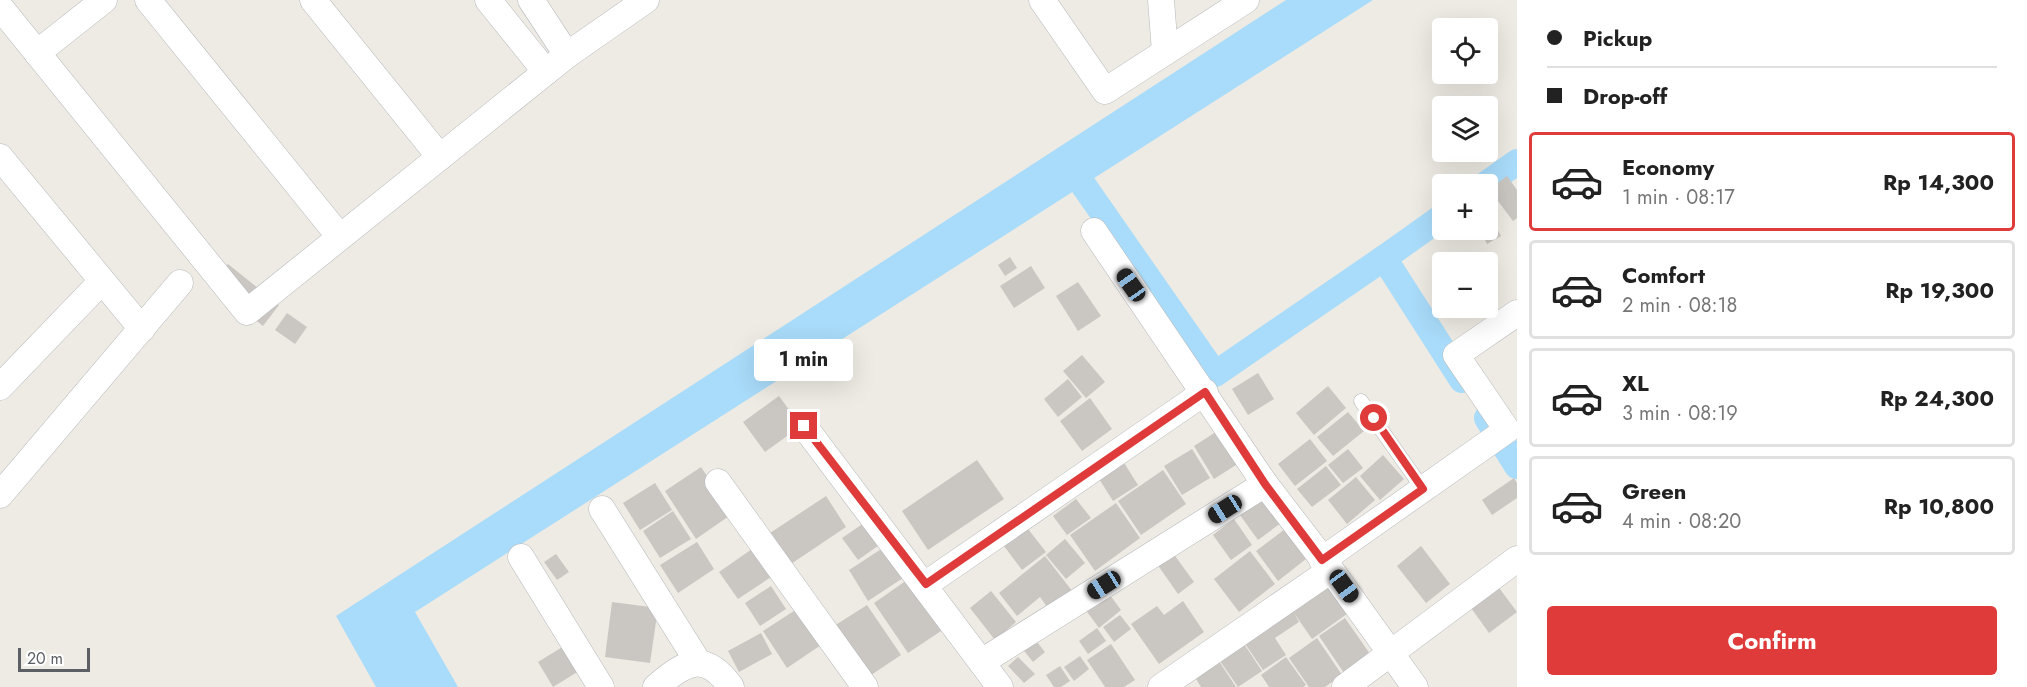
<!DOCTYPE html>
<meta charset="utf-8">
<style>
body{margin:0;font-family:Jost,sans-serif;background:#f6f6f6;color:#222;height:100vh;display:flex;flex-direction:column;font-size:22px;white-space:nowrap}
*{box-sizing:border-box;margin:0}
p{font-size:20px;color:#767676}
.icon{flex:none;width:33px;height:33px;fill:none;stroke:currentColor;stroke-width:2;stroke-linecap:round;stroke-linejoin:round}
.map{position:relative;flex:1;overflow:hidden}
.sheet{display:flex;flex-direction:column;background:#fff;width:510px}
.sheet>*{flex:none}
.guide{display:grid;align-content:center;height:132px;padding:0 30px;background:#fff}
.tools{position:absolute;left:1432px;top:18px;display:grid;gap:12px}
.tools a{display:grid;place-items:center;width:66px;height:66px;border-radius:6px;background:#fff;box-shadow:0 6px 24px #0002;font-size:30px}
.scale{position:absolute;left:18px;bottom:15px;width:72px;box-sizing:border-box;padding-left:6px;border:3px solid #5c6064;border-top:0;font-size:16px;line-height:21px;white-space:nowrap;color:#5c6064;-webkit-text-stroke:4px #fff;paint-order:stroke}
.end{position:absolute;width:27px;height:27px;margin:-14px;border:8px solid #df3b3a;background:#fff;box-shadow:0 0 0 3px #fff}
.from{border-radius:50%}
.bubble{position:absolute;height:42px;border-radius:6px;background:#fff;box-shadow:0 6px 24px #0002;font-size:20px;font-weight:700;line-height:42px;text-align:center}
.car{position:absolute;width:18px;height:36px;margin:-18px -9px;border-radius:8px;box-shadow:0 0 4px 2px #0007;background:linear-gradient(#222 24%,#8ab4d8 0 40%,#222 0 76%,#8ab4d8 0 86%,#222 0)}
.guide b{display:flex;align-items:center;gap:21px;height:57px;font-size:22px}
.guide b+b{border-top:2px solid #e0e0e0}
.guide i{width:15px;height:15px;background:#222}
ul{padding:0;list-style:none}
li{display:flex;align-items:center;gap:18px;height:99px;margin:0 12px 9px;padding:0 18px;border:3px solid #e0e0e0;border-radius:6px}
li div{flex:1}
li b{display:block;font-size:22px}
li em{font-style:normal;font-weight:700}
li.on{border-color:#df3b3a}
li>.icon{width:54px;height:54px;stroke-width:1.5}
.button{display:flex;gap:12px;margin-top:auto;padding:12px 30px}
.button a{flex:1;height:69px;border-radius:6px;background:#df3b3a;color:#fff;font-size:24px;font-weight:700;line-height:69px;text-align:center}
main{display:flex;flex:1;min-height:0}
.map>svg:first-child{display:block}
</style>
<main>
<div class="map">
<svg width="1517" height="687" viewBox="0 0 1517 687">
<rect width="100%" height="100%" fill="#eeebe4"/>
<!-- water -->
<polygon fill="#a9dcfa" points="1286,0 1373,0 415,612 458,687 376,687 336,616"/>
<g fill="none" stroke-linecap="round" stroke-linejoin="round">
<!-- canal -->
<g stroke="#a9dcfa" stroke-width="26">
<polyline points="1077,176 1215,374 1384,258"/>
<polyline points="1486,184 1517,162"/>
<polyline points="1443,216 1384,258 1462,380"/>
<polyline points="1487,418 1517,466"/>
</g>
</g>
<!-- building -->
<g fill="#cac6c2">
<polygon points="1507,176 1517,190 1517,218 1513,221 1489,189"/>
<polygon points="1488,212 1501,236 1487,244 1480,230 1488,230"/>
<polygon points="1010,257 1017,268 1005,276 998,265"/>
<polygon points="228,264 279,305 263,326 212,285"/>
<polygon points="1031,266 1045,288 1014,308 1000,286"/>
<polygon points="1078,282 1101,316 1078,331 1056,296"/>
<polygon points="287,313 307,327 295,344 275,330"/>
<polygon points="1082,355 1105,382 1086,398 1063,371"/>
<polygon points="1258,373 1274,399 1248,415 1232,389"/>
<polygon points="1068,379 1082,397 1058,417 1044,399"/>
<polygon points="1328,386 1346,408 1314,435 1296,413"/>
<polygon points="779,396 801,426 765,452 743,422"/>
<polygon points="1090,398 1112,429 1082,451 1060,421"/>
<polygon points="1348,412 1364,431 1333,456 1317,437"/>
<polygon points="1219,430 1239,463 1214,479 1194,446"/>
<polygon points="1310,439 1327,461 1295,486 1278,464"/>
<polygon points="1192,449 1210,478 1182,495 1164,466"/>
<polygon points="1348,449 1363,468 1343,483 1328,465"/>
<polygon points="1383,455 1404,479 1380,500 1360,476"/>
<polygon points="1121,458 1138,485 1113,501 1096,474"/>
<polygon points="977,460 1004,499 928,550 902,511"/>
<polygon points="1326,466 1341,485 1312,507 1297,489"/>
<polygon points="701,467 732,514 696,539 665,491"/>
<polygon points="1163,470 1186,504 1141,535 1118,501"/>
<polygon points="1356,477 1375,500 1347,524 1328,500"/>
<polygon points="1514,478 1517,483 1517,498 1492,515 1482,500"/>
<polygon points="655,483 672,510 640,530 623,503"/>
<polygon points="1265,491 1285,520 1258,540 1237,511"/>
<polygon points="826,496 846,527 791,564 770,533"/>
<polygon points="1076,499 1091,518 1067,535 1053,516"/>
<polygon points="1116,503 1140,538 1095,571 1070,535"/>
<polygon points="673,511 691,539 660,558 643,531"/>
<polygon points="1234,519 1252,545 1231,560 1213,535"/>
<polygon points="1021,520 1046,552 1022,570 998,538"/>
<polygon points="867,521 882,543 858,560 842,538"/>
<polygon points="1289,526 1311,555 1278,581 1256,551"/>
<polygon points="1065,539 1085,563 1066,579 1046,555"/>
<polygon points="697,542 714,569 678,593 660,565"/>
<polygon points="886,546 906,576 868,601 849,570"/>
<polygon points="1421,546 1450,584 1426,603 1397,566"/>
<polygon points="752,549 771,577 738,599 719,572"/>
<polygon points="1250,551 1275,584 1239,612 1214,579"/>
<polygon points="1173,553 1194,582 1178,594 1157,564"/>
<polygon points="556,554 569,572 557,580 544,562"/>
<polygon points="1045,556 1073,592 1050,611 1040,597 1017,616 999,593"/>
<polygon points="1329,578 1351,611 1312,639 1294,613 1299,622 1275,638 1286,655 1263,670 1241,638"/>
<polygon points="907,580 941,631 908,653 874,603"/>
<polygon points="1494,581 1517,612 1489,633 1466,601"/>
<polygon points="771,586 786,609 760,626 745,603"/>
<polygon points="991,591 1016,622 995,640 970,608"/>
<polygon points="1107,591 1121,610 1099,628 1085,609"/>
<polygon points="1183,601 1204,632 1159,664 1131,624 1157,606 1164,615"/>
<polygon points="612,602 658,608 650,663 605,657"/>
<polygon points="867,605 901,655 868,677 834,626"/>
<polygon points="797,609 821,645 787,668 763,631"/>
<polygon points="1120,615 1131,629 1114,642 1103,627"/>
<polygon points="1345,618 1370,654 1344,673 1319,636"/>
<polygon points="1097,628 1106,641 1088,654 1079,641"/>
<polygon points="761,633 772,654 739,672 728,651"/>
<polygon points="1033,637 1045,652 1033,662 1021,647"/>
<polygon points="1317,638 1342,675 1325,687 1309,687 1289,658"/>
<polygon points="1242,641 1262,671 1238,687 1218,658"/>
<polygon points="1111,644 1135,680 1124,687 1105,687 1087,660"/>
<polygon points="564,646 579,671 553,687 538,662"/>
<polygon points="1215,655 1236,687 1201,687 1191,671"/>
<polygon points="1080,656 1089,669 1074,681 1064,667"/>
<polygon points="1018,657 1035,674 1024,683 1008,666"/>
<polygon points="1286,657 1306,685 1303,687 1269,687 1261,675"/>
<polygon points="1060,666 1070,681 1061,687 1054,687 1046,675"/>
</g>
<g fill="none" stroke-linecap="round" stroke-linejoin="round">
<defs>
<polyline id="service" points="1361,401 1423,489"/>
<g id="minor">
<polyline points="148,0 340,237"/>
<polyline points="313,0 440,157"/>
<polyline points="488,0 546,72"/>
<polyline points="531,0 567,55"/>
<polyline points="1042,0 1105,91 1246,0"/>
<polyline points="1161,0 1165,52"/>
<polyline points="0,7 247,312 567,55 646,0"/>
<polyline points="37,53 104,0"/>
<polyline points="0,157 142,329"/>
<polyline points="1094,231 1265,484 1331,570 1415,687"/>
<polyline points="0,387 102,281"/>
<polyline points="804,426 1000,687"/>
<polyline points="718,482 865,687"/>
<polyline points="0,495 180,283"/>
<polyline points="602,509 698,662"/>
<polyline points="521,557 601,687"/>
<polyline points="1322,560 1507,430 1456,355 1517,313"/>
<polyline points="926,584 1205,392"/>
<polyline points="983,661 1265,484"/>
<path d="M656 687C686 661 705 651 731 687"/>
<polyline points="1161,687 1331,570"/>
<polyline points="1345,687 1517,559"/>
</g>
</defs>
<!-- service casing -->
<use href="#service" stroke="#b5b7bb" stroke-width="15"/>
<!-- minor casing -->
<use href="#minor" stroke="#b5b7bb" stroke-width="27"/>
<!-- service -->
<use href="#service" stroke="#fff" stroke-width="14"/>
<!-- minor -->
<use href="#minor" stroke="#fff" stroke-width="26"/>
</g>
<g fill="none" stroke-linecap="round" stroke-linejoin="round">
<!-- route -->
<polyline stroke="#df3b3a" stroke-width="8" points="804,426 926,584 1205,392 1265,484 1322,560 1423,489 1374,418"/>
</g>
</svg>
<div class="tools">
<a><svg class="icon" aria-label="locate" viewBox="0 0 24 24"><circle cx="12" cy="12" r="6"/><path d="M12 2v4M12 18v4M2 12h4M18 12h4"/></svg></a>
<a><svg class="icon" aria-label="layers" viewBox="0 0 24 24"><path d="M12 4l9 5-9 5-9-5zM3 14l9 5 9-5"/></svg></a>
<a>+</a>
<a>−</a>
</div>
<div class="scale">20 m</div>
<i class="end from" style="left:1374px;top:418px"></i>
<i class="end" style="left:804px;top:426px"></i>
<div class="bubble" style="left:754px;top:339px;width:99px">1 min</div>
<i class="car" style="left:1131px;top:285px;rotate:325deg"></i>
<i class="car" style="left:1225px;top:509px;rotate:238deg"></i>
<i class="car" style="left:1104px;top:585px;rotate:238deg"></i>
<i class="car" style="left:1344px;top:586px;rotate:144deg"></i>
</div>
<section class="sheet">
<div class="guide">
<b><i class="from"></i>Pickup</b>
<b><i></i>Drop-off</b>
</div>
<ul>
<li class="on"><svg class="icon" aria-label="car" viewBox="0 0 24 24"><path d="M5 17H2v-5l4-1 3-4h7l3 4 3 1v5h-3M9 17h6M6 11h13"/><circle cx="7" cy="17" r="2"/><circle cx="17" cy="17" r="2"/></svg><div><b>Economy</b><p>1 min · 08:17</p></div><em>Rp 14,300</em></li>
<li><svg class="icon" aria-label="car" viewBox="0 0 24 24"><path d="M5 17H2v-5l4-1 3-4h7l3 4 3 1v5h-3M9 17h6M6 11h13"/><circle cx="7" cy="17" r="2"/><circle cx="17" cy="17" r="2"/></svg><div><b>Comfort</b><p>2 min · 08:18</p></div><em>Rp 19,300</em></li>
<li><svg class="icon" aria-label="car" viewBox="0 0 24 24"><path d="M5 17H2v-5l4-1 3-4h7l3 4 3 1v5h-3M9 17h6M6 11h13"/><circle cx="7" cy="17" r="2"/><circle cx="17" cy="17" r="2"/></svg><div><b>XL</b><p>3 min · 08:19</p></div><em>Rp 24,300</em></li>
<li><svg class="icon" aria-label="car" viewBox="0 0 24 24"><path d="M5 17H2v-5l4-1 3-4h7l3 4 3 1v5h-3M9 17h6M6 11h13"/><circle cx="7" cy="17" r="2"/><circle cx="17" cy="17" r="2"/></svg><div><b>Green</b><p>4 min · 08:20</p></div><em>Rp 10,800</em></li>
</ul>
<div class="button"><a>Confirm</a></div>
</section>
</main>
